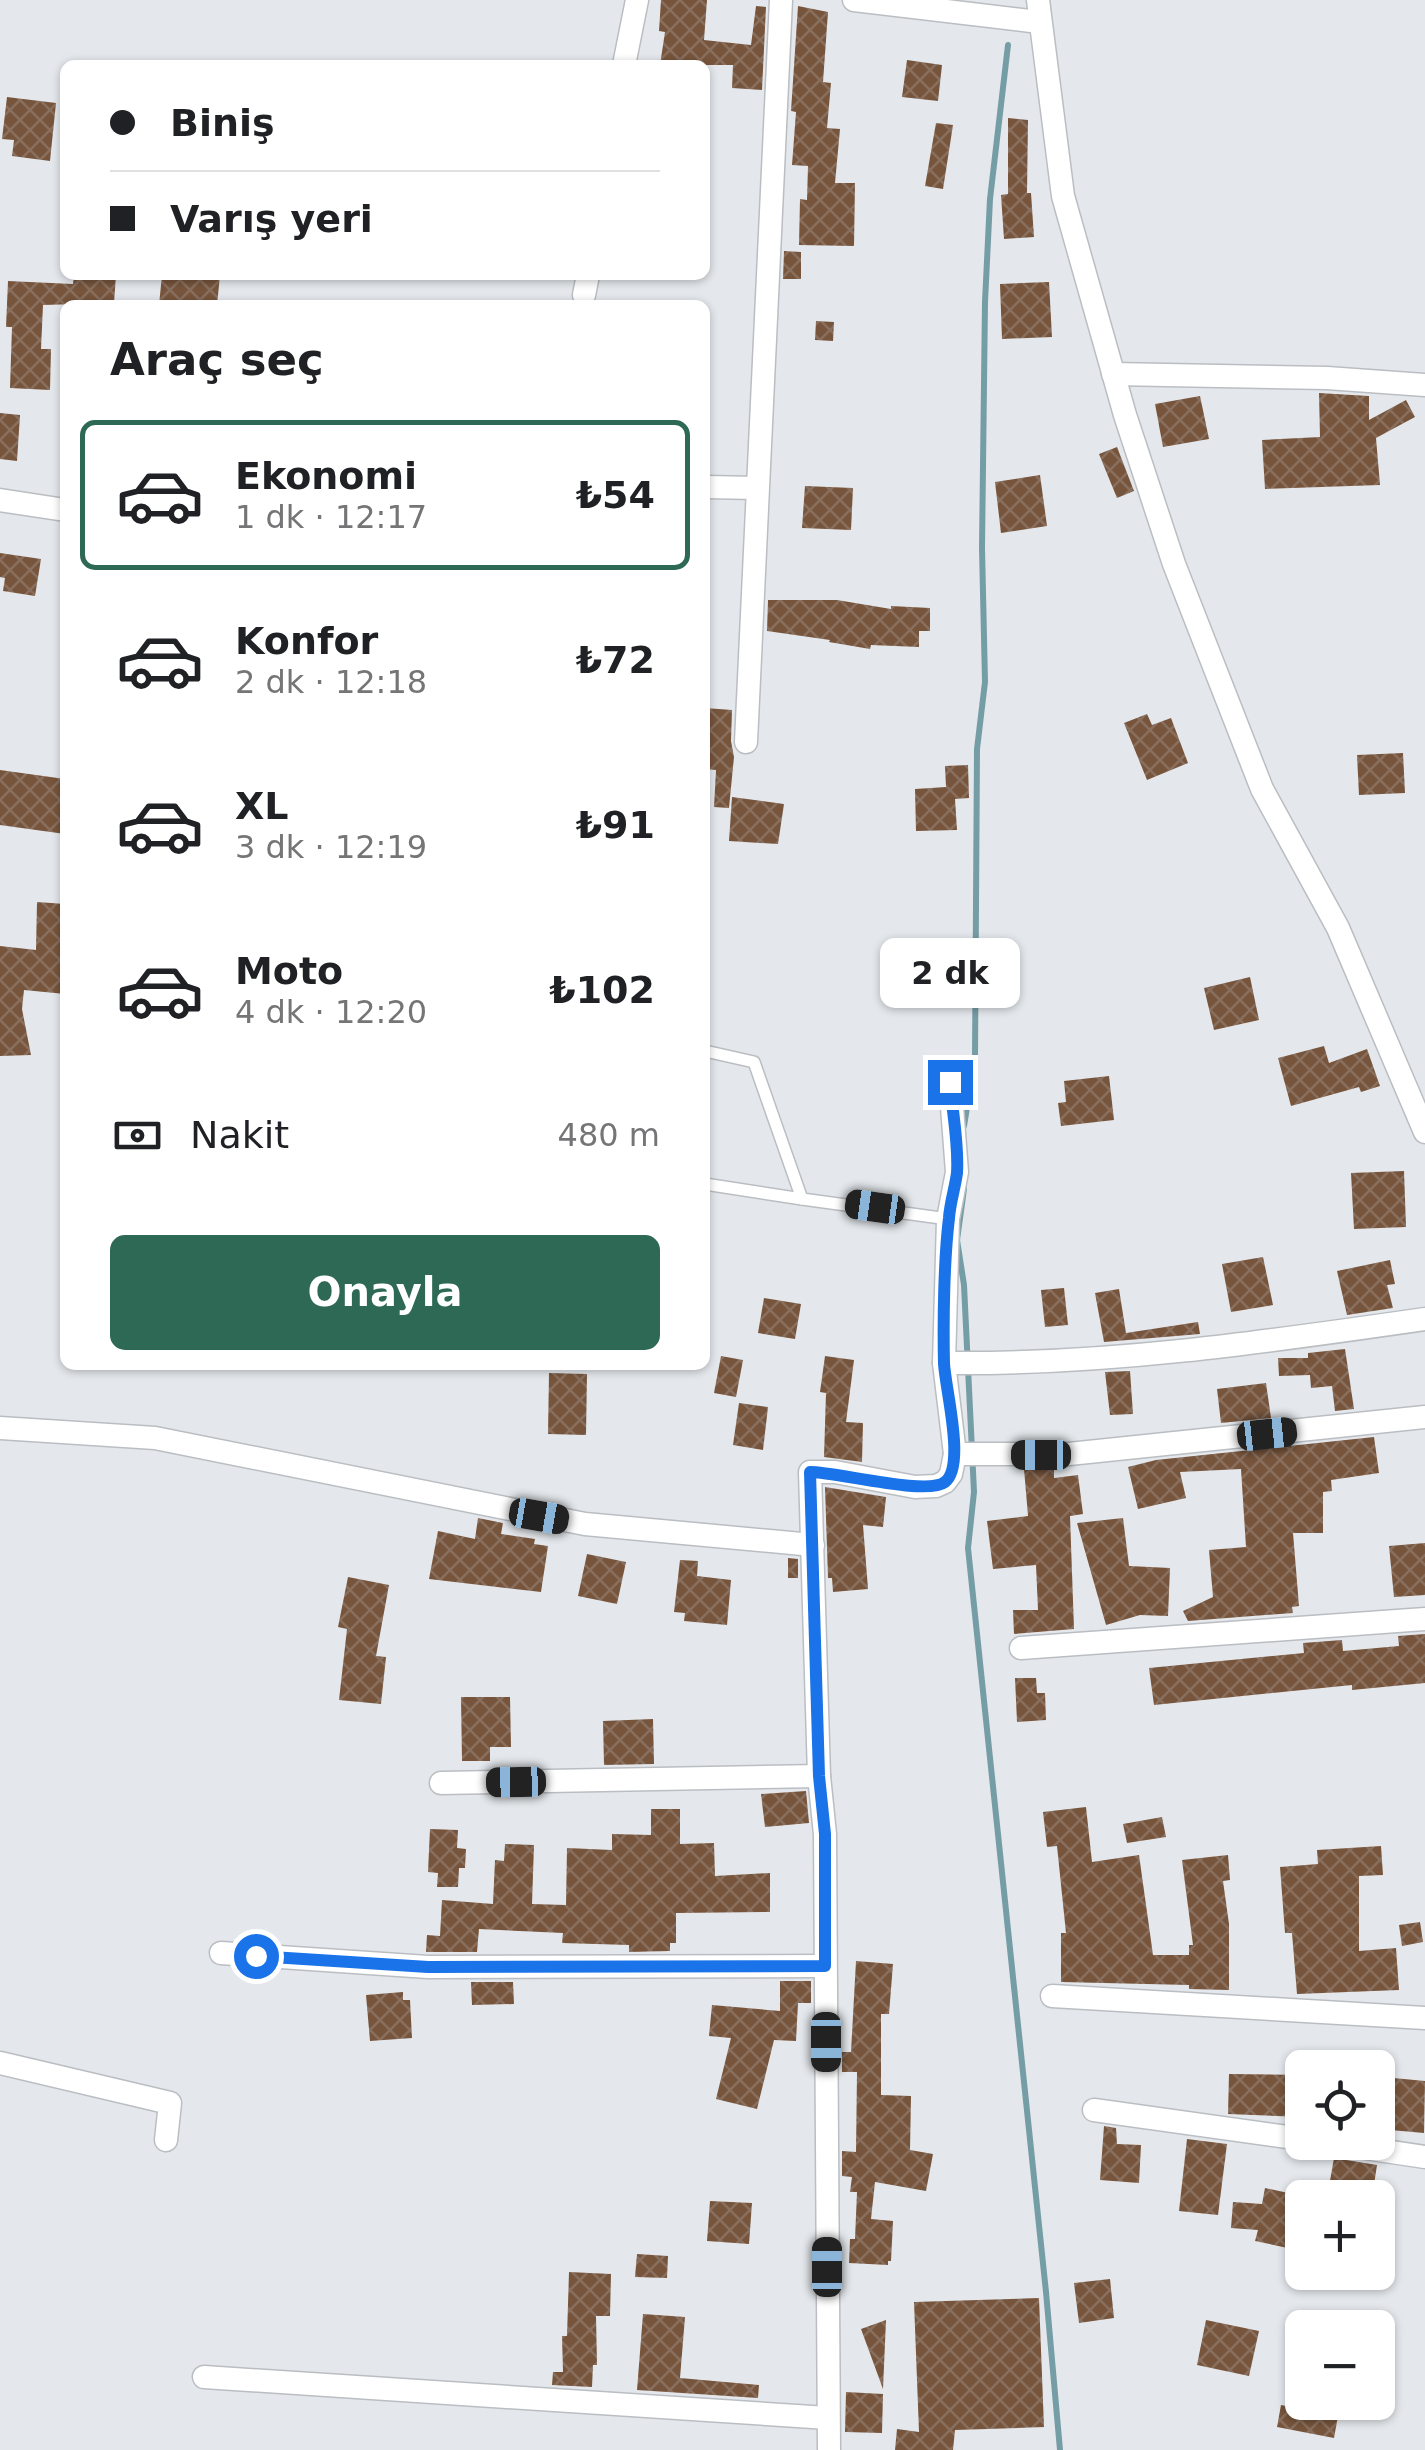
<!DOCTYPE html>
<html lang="tr">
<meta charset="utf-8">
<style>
body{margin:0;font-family:"DejaVu Sans",sans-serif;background:#f6f6f6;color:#202124;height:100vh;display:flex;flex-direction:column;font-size:38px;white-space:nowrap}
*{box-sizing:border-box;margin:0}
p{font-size:32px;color:#757577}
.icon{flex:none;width:55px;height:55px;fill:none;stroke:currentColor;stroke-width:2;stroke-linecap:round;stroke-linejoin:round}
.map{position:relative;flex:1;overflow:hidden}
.side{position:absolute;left:60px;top:300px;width:650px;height:1070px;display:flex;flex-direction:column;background:#fff;border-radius:15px;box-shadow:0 2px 8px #0004}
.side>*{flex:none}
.guide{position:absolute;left:60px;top:60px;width:650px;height:220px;border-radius:15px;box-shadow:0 2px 8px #0004;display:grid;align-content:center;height:220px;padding:0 50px;background:#fff}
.controls{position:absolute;left:1285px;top:2050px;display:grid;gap:20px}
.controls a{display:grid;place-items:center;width:110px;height:110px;border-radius:15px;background:#fff;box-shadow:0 2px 8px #0004;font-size:50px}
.end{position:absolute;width:45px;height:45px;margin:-22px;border:12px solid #1a73e8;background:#fff;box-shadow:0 0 0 5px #fff}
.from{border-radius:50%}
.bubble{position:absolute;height:70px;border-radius:15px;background:#fff;box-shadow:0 2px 8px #0004;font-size:32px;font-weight:700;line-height:70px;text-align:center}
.car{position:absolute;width:30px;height:60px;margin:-30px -15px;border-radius:12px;box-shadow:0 0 8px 2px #0007;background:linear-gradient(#222 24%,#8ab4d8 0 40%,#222 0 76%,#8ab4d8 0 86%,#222 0)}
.guide b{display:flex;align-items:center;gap:35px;height:95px;font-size:38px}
.guide b+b{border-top:2px solid #e0e0e0}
.guide i{width:25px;height:25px;background:#202124}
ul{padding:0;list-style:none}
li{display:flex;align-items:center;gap:30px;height:150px;margin:0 20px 15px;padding:0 30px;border:5px solid transparent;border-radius:15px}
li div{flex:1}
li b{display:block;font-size:38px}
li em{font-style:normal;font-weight:700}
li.selected{border-color:#2d6954}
li>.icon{width:90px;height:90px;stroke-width:1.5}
h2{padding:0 50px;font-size:45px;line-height:120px}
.pay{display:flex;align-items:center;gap:25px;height:110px;padding:0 50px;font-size:38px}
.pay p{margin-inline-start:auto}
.button{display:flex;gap:20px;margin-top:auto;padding:20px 50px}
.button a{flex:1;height:115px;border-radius:15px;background:#2d6954;color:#fff;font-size:40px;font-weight:700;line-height:115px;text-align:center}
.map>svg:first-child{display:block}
</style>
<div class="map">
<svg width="1425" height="2450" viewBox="0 0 1425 2450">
<defs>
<pattern id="building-cross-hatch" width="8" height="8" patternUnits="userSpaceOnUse" patternTransform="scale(2.5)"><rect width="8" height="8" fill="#77553c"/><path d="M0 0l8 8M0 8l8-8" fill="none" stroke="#896f5d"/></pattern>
</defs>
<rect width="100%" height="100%" fill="#e4e8ec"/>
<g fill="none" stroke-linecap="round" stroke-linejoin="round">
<!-- stream -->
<g stroke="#759da5" stroke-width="6">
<polyline points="964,1126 975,1058 977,749 985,682 982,548 985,302 990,199 1008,45"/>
<polyline points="964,1189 957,1240 964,1285 974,1492 968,1548 1046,2292 1060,2450"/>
</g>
</g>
<!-- building -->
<g fill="url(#building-cross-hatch)">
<polygon points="661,0 707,0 704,40 751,45 756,6 766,7 762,90 732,88 733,65 660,65 665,32 659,31"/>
<polygon points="798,6 828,12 823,82 831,83 827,128 840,129 835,183 855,183 854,246 799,245 800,199 807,200 808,166 792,165 796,112 791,111"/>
<polygon points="907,60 942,65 938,101 902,97"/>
<polygon points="7,97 56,103 50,161 12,156 14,140 2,139"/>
<polygon points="1008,118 1028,120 1027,193 1031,193 1034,237 1004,239 1001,195 1008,194"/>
<polygon points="936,123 953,125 943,189 925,186"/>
<polygon points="784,251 801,252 801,279 783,279"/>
<polygon points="74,275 116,275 114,303 43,305 41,349 51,349 50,390 10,388 12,327 6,327 8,281 73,284"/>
<polygon points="162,275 220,275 217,305 159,305"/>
<polygon points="1049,282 1052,337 1002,339 1000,284"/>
<polygon points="816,321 834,322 833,341 815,340"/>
<polygon points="1319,393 1369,396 1369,420 1406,400 1415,417 1376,438 1380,485 1265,489 1262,440 1320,437"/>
<polygon points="1200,396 1209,439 1163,447 1155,404"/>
<polygon points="0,413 20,415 17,461 0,459"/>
<polygon points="1117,447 1134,491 1117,498 1099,454"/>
<polygon points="1040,475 1047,526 1001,533 995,482"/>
<polygon points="805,486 853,488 851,530 802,528"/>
<polygon points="0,553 41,559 35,596 3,591 5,578 0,577"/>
<polygon points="768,600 837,600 891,609 891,606 930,608 930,631 919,631 919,647 871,645 870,649 829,642 830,640 767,631"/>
<polygon points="705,708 732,710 731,741 734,757 729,808 714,807 716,770 705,769"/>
<polygon points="1147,714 1152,725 1171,718 1188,763 1147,780 1124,723"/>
<polygon points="1403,753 1405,793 1359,795 1357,755"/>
<polygon points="968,765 969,798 955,799 957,830 916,831 915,789 946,787 945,766"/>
<polygon points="0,770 65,779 65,834 0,825"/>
<polygon points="732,797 784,804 778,844 729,841"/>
<polygon points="37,902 65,904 65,994 24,990 22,1009 31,1055 0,1056 0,946 36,950"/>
<polygon points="1250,977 1259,1020 1214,1030 1204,988"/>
<polygon points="1324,1046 1329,1063 1367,1049 1380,1086 1361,1092 1359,1087 1291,1106 1278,1058"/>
<polygon points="1109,1076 1114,1120 1061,1126 1058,1103 1066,1102 1064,1081"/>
<polygon points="1404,1171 1406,1227 1354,1229 1351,1173"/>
<polygon points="1263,1257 1273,1305 1231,1312 1222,1264"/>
<polygon points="1390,1260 1395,1284 1387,1285 1393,1308 1347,1315 1337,1271"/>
<polygon points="1064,1288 1068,1325 1045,1327 1041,1290"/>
<polygon points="1119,1289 1126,1333 1198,1322 1200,1334 1104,1342 1095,1293"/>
<polygon points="764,1298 801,1304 795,1339 758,1333"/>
<polygon points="1345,1349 1354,1409 1335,1411 1332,1386 1311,1388 1310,1375 1279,1376 1278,1358 1308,1358 1308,1353"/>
<polygon points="721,1356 743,1360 736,1397 714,1393"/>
<polygon points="825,1356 854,1360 846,1422 863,1423 862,1462 824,1457 826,1393 820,1392"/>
<polygon points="1130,1371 1133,1414 1110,1415 1105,1372"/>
<polygon points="549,1373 587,1374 586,1435 548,1434"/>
<polygon points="1266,1383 1271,1418 1221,1423 1217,1389"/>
<polygon points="739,1403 768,1407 763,1450 733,1445"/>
<polygon points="1374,1437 1379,1473 1331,1480 1332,1491 1323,1492 1323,1533 1293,1533 1299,1606 1292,1607 1293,1613 1188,1621 1183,1611 1213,1597 1209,1550 1246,1547 1241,1469 1180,1472 1186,1498 1138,1509 1128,1467 1156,1460"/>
<polygon points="1024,1469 1054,1469 1054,1478 1078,1475 1083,1514 1070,1516 1074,1629 1014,1634 1013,1610 1038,1610 1036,1565 993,1569 987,1521 1028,1516"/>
<polygon points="825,1487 886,1497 883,1527 863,1525 868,1589 833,1592 832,1578 828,1578"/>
<polygon points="478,1518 503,1523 501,1534 535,1539 534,1544 548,1546 541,1592 429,1579 438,1531 475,1539"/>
<polygon points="1123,1518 1129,1566 1170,1568 1168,1616 1140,1615 1106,1625 1077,1523"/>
<polygon points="1425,1543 1425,1595 1394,1597 1389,1546"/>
<polygon points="587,1554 626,1562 617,1604 578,1596"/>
<polygon points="788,1558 798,1559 798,1578 788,1578"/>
<polygon points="680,1560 698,1561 697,1576 731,1580 727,1625 684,1621 685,1613 674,1612"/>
<polygon points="348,1577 389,1585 376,1656 386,1657 381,1704 339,1700 347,1629 338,1627"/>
<polygon points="1425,1634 1425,1683 1352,1690 1352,1685 1154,1705 1149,1668 1304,1653 1303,1643 1342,1640 1343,1651 1399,1646 1398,1636"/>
<polygon points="1015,1678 1036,1678 1037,1693 1045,1693 1046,1720 1017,1722"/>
<polygon points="461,1697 510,1697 511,1747 490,1747 490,1761 462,1761"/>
<polygon points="653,1719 654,1764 604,1765 603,1721"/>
<polygon points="806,1791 809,1823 765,1827 761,1794"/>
<polygon points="1086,1807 1092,1862 1139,1855 1153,1955 1189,1955 1189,1945 1193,1945 1182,1860 1228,1855 1230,1880 1223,1881 1229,1924 1229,1990 1189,1989 1189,1985 1061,1982 1061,1933 1066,1933 1057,1846 1047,1847 1043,1812"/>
<polygon points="651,1809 680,1809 680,1844 714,1843 715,1876 770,1873 770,1912 676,1913 676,1943 670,1943 670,1951 629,1952 629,1945 562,1943 563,1933 479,1929 477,1952 426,1952 427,1935 440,1936 442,1900 493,1904 495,1860 504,1861 505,1844 534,1845 532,1904 566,1905 567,1848 612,1850 612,1834 651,1835"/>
<polygon points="1162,1817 1166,1837 1127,1843 1123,1824"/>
<polygon points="430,1829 458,1830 457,1848 466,1849 465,1868 459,1868 458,1887 437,1887 438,1873 428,1872"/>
<polygon points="1381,1846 1383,1875 1359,1876 1359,1951 1396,1948 1399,1990 1297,1994 1292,1933 1285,1933 1280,1867 1318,1864 1317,1850"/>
<polygon points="1420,1922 1423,1942 1402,1946 1399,1925"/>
<polygon points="856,1961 893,1964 889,2014 881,2014 881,2095 911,2096 910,2150 933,2154 926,2191 875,2182 871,2219 893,2221 891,2261 888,2261 888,2265 849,2263 850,2239 855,2239 857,2192 850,2192 852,2177 842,2176 842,2151 856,2152 857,2072 842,2072 842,2052 851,2052"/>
<polygon points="780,1981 811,1981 811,2003 798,2003 796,2041 774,2040 757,2109 716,2099 731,2038 709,2036 712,2005 780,2011"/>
<polygon points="471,1982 513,1982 514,2004 472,2005"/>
<polygon points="403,1992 403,2000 410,2000 412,2038 370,2041 366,1995"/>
<polygon points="1229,2074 1302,2075 1302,2117 1228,2114"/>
<polygon points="1383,2077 1425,2081 1424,2133 1379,2129"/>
<polygon points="1104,2126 1116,2128 1117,2144 1141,2145 1139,2183 1100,2180"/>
<polygon points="1187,2139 1227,2144 1218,2215 1179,2211"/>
<polygon points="1334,2158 1377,2165 1372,2198 1327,2198"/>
<polygon points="1265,2188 1302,2196 1302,2251 1255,2241 1258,2230 1231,2228 1233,2202 1262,2204"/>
<polygon points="710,2201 752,2203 749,2244 707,2241"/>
<polygon points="637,2254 668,2256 667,2278 635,2277"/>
<polygon points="569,2272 611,2274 610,2316 596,2316 597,2365 593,2365 592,2387 552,2385 553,2372 563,2372 562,2336 567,2336"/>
<polygon points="1110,2279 1114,2318 1079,2323 1074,2283"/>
<polygon points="1039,2298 1044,2427 955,2430 953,2450 895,2450 897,2429 919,2432 914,2302"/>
<polygon points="643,2314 685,2317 680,2378 759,2385 758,2398 637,2390"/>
<polygon points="886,2320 883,2389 861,2329"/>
<polygon points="1206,2320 1259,2331 1249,2376 1197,2365"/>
<polygon points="846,2392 883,2394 882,2433 845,2432"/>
<polygon points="1281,2405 1338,2416 1334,2438 1277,2427"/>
</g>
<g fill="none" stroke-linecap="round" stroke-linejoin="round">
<defs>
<g id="service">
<polyline points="705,1051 754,1062 802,1199 948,1219"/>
<polyline points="705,1184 802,1199"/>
</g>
<g id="minor">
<polyline points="854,0 1039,22"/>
<polyline points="1038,0 1063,196 1125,415 1174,564 1262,789 1338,928 1425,1132"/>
<polyline points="624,65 637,0"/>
<polyline points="584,295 588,275"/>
<polyline points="1113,374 1327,378 1425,385"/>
<polyline points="705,487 757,488"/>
<polyline points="0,500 65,510"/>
<polyline points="746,742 781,0"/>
<path d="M944 1363C1106 1365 1266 1342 1425 1319"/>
<polyline points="0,1428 155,1438 585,1524 813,1545"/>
<polyline points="955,1454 1069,1454 1425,1417"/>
<polyline points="1021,1648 1425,1619"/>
<polyline points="819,1776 825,1834 829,2450"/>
<polyline points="441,1783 819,1776 810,1472 835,1472 915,1487 936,1486 945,1482 951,1474 955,1454 944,1363 948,1219 957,1172 950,1081"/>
<polyline points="221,1953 428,1967 825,1966"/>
<polyline points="1052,1996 1425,2018"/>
<polyline points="0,2063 170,2103 166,2140"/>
<polyline points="1094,2110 1302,2139"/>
<polyline points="1325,2142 1425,2157"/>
<polyline points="204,2377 828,2418"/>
</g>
</defs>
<!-- service casing -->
<use href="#service" stroke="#babec2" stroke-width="14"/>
<!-- minor casing -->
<use href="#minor" stroke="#babec2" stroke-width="25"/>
<!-- service -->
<use href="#service" stroke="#fff" stroke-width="11"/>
<!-- minor -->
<use href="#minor" stroke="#fff" stroke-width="22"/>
</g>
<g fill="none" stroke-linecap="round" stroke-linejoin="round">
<!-- route -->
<path stroke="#1a73e8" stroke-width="12" d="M256 1956 428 1967 825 1966V1834L819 1776 810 1472C837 1472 927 1496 945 1482 966 1466 945 1388 944 1363 943 1321 944 1259 949 1218 950 1203 955 1188 957 1173 959 1143 952 1111 950 1082"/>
</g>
</svg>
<div class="controls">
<a><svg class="icon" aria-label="locate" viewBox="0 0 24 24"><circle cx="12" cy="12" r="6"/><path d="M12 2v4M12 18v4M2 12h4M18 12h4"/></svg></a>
<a>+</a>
<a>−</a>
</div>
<i class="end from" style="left:256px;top:1956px"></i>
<i class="end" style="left:950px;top:1082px"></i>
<div class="bubble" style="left:880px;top:938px;width:140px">2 dk</div>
<i class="car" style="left:875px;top:1207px;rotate:278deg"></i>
<i class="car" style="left:1267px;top:1434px;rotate:84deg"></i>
<i class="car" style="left:1041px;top:1455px;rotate:270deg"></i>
<i class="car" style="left:539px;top:1516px;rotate:100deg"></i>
<i class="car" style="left:516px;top:1782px;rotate:269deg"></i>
<i class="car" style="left:826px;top:2042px;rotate:180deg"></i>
<i class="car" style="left:827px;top:2267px;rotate:0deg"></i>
<div class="guide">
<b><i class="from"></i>Biniş</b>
<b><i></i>Varış yeri</b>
</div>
<section class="side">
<h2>Araç seç</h2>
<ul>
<li class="selected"><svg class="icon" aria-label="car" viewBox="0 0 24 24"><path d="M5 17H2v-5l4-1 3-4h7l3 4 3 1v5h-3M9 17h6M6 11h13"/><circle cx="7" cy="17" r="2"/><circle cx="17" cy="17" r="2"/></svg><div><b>Ekonomi</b><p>1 dk · 12:17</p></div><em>₺54</em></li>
<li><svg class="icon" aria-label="car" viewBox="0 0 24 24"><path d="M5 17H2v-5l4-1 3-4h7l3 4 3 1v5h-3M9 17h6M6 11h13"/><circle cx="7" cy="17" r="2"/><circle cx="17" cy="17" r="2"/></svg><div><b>Konfor</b><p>2 dk · 12:18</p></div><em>₺72</em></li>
<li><svg class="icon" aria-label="car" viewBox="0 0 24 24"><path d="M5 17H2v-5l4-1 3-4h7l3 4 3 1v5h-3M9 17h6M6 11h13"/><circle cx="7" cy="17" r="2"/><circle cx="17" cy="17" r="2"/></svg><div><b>XL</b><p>3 dk · 12:19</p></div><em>₺91</em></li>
<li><svg class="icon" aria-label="car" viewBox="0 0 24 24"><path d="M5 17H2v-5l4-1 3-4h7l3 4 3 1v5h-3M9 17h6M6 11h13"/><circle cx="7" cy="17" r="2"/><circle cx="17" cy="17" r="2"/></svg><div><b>Moto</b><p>4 dk · 12:20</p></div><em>₺102</em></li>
</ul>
<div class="pay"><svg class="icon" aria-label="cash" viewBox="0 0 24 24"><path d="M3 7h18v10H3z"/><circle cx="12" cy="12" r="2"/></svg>Nakit<p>480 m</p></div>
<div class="button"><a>Onayla</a></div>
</section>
</div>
